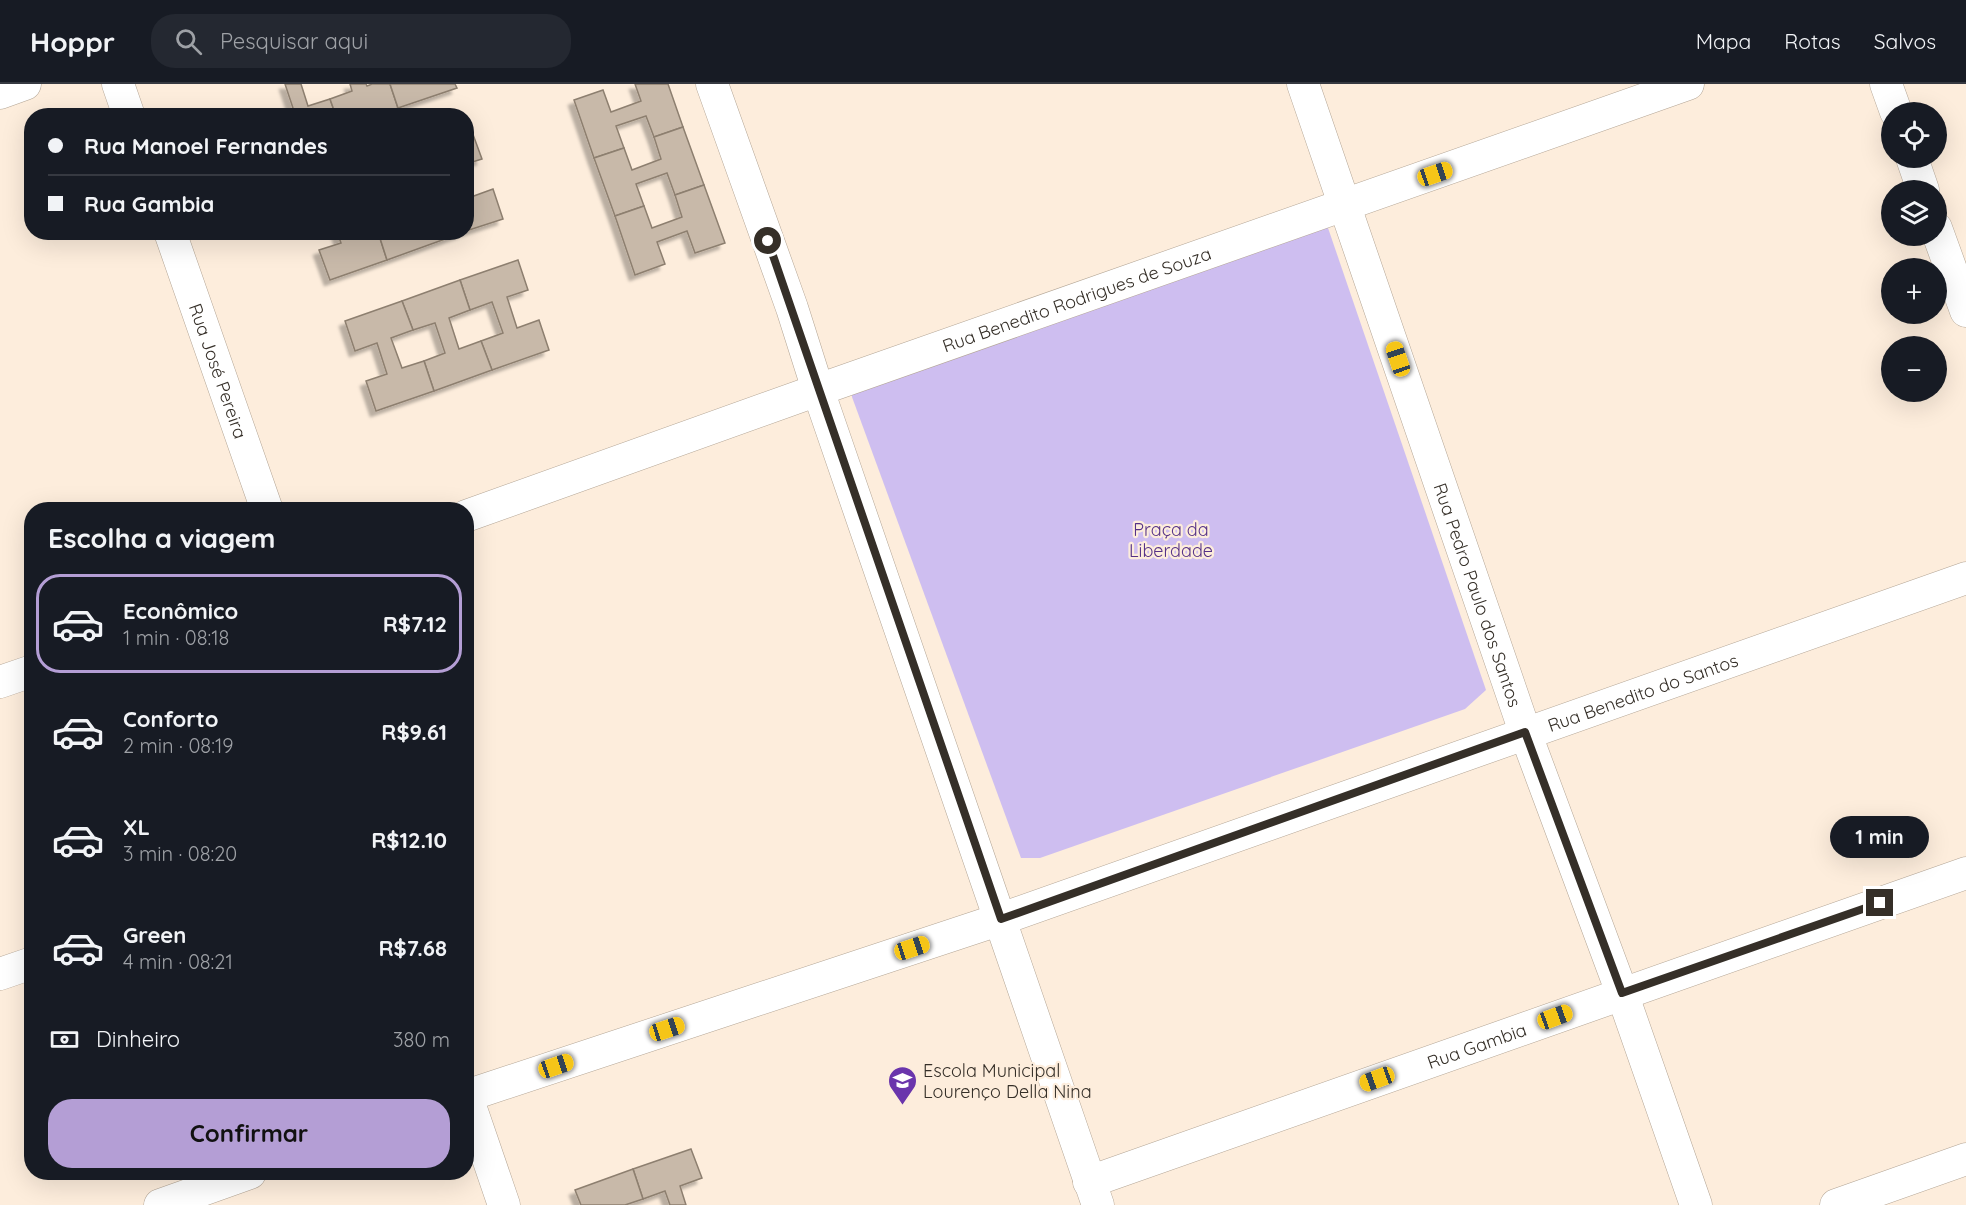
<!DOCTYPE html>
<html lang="pt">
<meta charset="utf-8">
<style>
body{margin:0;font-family:Quicksand,sans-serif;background:#242831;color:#f1f3f6;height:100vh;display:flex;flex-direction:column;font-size:22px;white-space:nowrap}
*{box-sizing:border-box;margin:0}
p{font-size:20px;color:#9ea1a6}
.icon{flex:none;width:33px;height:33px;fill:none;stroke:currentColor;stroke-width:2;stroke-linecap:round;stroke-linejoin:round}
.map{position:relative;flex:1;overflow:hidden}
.panel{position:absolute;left:24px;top:418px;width:450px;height:678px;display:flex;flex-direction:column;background:#171b24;border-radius:24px;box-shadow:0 6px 24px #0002}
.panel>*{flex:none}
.hud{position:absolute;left:24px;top:24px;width:450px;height:132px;border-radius:24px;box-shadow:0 6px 24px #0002;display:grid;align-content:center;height:132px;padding:0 24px;background:#171b24}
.tools{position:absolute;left:1881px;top:18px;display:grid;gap:12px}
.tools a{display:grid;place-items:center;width:66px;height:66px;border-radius:50%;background:#171b24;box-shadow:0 6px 24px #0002;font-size:30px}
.end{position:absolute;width:27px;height:27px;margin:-14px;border:8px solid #352f28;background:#fff;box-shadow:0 0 0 3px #fff}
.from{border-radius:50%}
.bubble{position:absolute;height:42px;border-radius:21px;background:#171b24;box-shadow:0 6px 24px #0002;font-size:20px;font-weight:700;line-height:42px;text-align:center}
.car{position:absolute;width:18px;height:36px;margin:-18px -9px;border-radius:8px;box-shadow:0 0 4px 2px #0007;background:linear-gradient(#f5c518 24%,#345 0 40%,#f5c518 0 76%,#345 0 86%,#f5c518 0)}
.hud b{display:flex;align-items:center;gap:21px;height:57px;font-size:22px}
.hud b+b{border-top:2px solid #363941}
.hud i{width:15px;height:15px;background:#f1f3f6}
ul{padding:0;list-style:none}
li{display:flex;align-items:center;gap:18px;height:99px;margin:0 12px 9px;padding:0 12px;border:3px solid transparent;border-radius:24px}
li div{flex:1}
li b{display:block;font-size:22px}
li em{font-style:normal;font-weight:700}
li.active{border-color:#b49ed5}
li>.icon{width:54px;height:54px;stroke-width:1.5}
h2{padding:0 24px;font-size:27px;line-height:72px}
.pay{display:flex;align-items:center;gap:15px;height:66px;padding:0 24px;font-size:22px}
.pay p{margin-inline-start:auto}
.button{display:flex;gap:12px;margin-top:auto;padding:12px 24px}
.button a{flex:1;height:69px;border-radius:24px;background:#b49ed5;color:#111;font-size:24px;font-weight:700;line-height:69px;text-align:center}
header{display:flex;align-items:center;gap:36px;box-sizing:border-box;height:84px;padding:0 30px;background:#171b24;border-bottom:2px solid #363941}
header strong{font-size:28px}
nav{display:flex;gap:33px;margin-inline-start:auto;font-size:21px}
.search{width:420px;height:54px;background:#242831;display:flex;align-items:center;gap:15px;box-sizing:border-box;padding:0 21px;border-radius:24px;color:#9ea1a6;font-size:22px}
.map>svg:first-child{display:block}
</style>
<header>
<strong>Hoppr</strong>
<div class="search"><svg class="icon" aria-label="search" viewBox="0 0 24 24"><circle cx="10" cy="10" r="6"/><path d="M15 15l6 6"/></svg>Pesquisar aqui</div>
<nav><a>Mapa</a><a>Rotas</a><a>Salvos</a></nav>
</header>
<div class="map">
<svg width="1966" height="1121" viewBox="0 0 1966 1121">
<defs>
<filter id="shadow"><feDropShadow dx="-5.5" dy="5.5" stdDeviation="1.5" flood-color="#0004"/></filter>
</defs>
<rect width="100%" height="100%" fill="#fdeddc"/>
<!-- green -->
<polygon fill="#cebef0" points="1327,141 1486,606 1465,625 1040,774 1021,774 852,313 852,301"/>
<!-- building -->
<g fill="#c8b9a9" stroke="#8d7f6f" stroke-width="1.5" filter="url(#shadow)">
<polygon points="285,0 301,0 308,22 330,15 336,32 283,32 294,27"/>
<polygon points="350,0 366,0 367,2 372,0 390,0 398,24 377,32 336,32 330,15 352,7"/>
<polygon points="390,0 455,0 457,4 398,24"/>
<polygon points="635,0 668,0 683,43 654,53 646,32 616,42 624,64 594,74 574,16 603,6 611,28 641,17"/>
<polygon points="683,43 704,101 675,111 667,89 636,100 644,122 615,132 594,74 624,64 632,86 661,75 654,53"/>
<polygon points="471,45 482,75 466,80 466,47"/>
<polygon points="466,101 471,113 493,105 503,135 466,147"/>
<polygon points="704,101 725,159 695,169 687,147 657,158 665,180 635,191 615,132 644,122 652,144 682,133 675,111"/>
<polygon points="337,148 353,148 355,153 369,148 378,148 387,176 330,196 319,166 341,159"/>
<polygon points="378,148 443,148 445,155 387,176"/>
<polygon points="443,148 464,148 445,155"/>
<polygon points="518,176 528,206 507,213 517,244 539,236 549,266 492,286 481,257 503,249 492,218 470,226 460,196"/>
<polygon points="460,196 470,226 449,234 459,265 481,257 492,286 434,307 424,277 445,269 435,239 413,246 402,217"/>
<polygon points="402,217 413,246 391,254 402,284 424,277 434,307 376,327 366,297 387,290 377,259 355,267 345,237"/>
<polygon points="691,1065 702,1094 680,1102 686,1121 670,1121 665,1107 643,1115 633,1085"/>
<polygon points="633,1085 643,1115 625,1121 581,1121 575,1106"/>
</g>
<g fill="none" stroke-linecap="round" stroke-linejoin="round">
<defs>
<g id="minor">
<polyline points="118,0 129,32"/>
<polyline points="712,0 792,224 818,306 1098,1121"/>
<path id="s1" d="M1303 0 1525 648 1622 909 1696 1121"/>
<polyline points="1886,0 1896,28"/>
<polyline points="0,9 25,0"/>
<polyline points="1912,74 1923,106"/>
<polyline points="1936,144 1966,227"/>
<path id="s2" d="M170 148 267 426"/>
<path id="s3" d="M466 432 818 306 1688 0"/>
<polyline points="0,598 32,587"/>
<polyline points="0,890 32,879"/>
<polyline points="466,1010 504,1121"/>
<path id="s4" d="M466 1012 1001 835 1966 494"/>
<path id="s5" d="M1089 1098 1966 789"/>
<polyline points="160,1121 250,1089"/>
<polyline points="1836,1121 1966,1075"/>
</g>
</defs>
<!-- minor casing -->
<use href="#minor" stroke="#b3a595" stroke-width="33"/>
<!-- minor -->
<use href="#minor" stroke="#fff" stroke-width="32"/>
</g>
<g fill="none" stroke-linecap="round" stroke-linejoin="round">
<!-- route -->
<polyline stroke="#352f28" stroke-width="8" points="768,157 1001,835 1525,648 1622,909 1880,819"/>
</g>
<!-- icons -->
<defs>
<symbol id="school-pin" viewBox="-11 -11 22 30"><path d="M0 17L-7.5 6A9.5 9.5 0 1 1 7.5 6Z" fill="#6a35ac" stroke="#fdeddc"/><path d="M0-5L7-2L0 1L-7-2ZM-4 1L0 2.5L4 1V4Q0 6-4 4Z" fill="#fff"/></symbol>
</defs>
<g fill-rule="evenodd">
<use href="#school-pin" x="886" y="980" width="33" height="45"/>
</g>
<g text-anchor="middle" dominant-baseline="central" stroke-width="4.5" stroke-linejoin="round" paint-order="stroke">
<!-- street labels -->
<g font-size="18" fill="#352f28" stroke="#fdeddc">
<text stroke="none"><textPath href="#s3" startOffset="648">Rua Benedito Rodrigues de Souza</textPath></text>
<text stroke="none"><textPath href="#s2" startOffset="147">Rua José Pereira</textPath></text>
<text stroke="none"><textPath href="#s1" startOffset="540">Rua Pedro Paulo dos Santos</textPath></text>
<text stroke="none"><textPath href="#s4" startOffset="1244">Rua Benedito do Santos</textPath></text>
<text stroke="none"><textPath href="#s5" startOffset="411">Rua Gambia</textPath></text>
</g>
<!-- park labels -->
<g font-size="18" fill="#553187" stroke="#fdeddc">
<text x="1171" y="445">Praça da<tspan x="1171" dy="21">Liberdade</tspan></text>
</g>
<!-- poi labels -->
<g font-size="18" fill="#352f28" stroke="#fdeddc" text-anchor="start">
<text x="923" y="986">Escola Municipal<tspan x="923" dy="21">Lourenço Della Nina</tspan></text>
</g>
</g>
</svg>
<div class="tools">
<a><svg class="icon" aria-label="locate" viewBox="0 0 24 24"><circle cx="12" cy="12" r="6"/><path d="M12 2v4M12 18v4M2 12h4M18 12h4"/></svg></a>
<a><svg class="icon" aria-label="layers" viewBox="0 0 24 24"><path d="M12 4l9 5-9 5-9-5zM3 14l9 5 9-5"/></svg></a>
<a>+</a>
<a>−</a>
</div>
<i class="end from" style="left:768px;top:157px"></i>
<i class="end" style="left:1880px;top:819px"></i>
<div class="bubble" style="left:1830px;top:732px;width:99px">1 min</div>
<i class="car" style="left:1435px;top:90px;rotate:71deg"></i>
<i class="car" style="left:1398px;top:275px;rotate:341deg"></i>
<i class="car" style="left:912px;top:864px;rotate:72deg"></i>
<i class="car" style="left:1555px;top:933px;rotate:70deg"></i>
<i class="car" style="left:667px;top:945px;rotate:72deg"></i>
<i class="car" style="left:556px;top:982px;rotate:71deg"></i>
<i class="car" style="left:1377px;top:995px;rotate:250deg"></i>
<div class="hud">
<b><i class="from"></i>Rua Manoel Fernandes</b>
<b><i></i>Rua Gambia</b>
</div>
<section class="panel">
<h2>Escolha a viagem</h2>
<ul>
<li class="active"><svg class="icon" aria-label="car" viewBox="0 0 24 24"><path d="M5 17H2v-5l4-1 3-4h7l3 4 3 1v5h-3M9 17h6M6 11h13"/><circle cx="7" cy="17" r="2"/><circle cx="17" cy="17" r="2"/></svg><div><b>Econômico</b><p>1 min · 08:18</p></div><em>R$7.12</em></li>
<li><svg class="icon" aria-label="car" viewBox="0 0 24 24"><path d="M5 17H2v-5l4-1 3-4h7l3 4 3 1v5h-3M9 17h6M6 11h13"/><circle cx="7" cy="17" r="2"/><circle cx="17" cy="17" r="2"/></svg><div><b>Conforto</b><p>2 min · 08:19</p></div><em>R$9.61</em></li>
<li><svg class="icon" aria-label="car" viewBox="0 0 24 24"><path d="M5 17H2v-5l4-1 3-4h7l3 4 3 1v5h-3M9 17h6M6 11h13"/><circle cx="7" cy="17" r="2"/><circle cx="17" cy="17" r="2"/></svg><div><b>XL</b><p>3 min · 08:20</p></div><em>R$12.10</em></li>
<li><svg class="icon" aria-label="car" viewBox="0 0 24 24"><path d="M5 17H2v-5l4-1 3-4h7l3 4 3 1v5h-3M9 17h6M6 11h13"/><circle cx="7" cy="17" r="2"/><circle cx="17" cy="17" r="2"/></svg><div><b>Green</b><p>4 min · 08:21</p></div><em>R$7.68</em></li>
</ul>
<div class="pay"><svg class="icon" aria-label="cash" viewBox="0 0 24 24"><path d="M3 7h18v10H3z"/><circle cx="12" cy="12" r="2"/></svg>Dinheiro<p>380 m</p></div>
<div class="button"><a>Confirmar</a></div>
</section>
</div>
